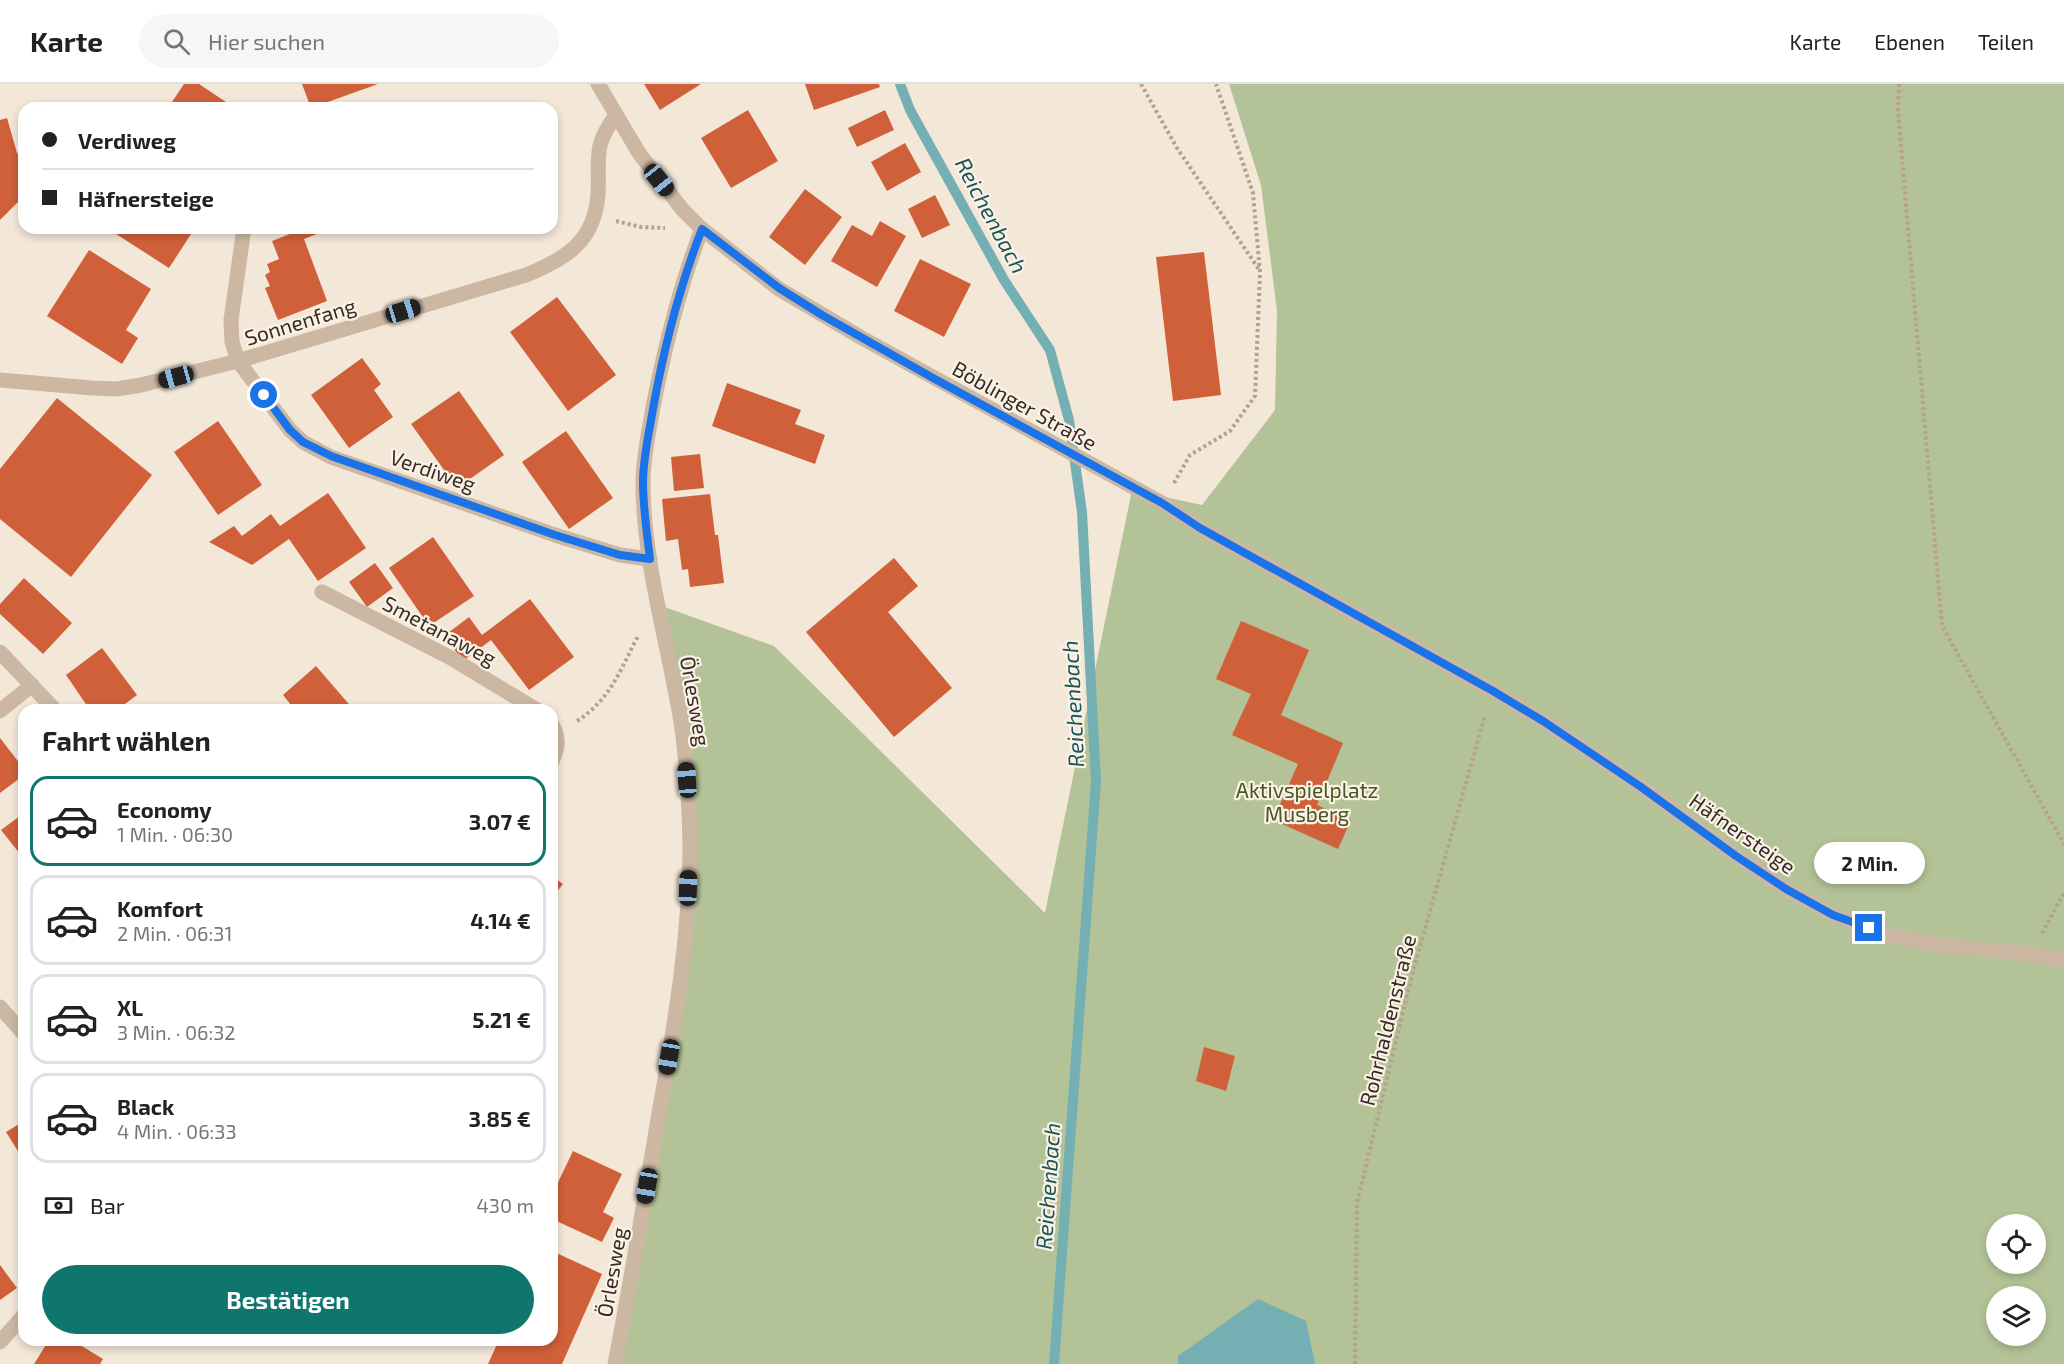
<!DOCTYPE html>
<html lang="de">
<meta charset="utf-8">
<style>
body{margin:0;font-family:"Exo 2",sans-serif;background:#f6f6f6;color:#222;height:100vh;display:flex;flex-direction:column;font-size:22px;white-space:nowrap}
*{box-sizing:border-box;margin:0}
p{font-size:20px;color:#767676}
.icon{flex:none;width:33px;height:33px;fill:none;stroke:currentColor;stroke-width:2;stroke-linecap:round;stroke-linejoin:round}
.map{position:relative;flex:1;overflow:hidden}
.side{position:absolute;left:18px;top:620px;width:540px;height:642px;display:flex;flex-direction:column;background:#fff;border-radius:18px;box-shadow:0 3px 9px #0003}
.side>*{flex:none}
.top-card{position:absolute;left:18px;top:18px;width:540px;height:132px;border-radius:18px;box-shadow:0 3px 9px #0003;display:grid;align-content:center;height:132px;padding:0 24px;background:#fff}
.tools{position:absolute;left:1986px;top:1130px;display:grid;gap:12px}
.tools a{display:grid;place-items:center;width:60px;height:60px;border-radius:50%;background:#fff;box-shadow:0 3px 9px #0003;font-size:30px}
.end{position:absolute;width:27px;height:27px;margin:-14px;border:8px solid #1a73e8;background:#fff;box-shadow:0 0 0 3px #fff}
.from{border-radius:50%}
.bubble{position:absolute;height:42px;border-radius:21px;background:#fff;box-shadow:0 3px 9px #0003;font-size:20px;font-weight:700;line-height:42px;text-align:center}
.car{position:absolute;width:18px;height:36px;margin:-18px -9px;border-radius:8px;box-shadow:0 0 4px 2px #0007;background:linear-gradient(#222 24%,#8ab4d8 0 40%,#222 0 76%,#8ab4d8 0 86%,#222 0)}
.top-card b{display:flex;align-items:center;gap:21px;height:57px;font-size:22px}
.top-card b+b{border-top:2px solid #e0e0e0}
.top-card i{width:15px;height:15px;background:#222}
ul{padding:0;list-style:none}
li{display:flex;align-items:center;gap:18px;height:90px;margin:0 12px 9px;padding:0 12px;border:3px solid #e0e0e0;border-radius:18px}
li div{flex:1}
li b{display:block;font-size:22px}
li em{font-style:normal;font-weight:700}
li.selected{border-color:#0f766e}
li>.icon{width:54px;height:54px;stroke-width:1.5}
h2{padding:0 24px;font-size:27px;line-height:72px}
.pay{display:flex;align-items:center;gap:15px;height:66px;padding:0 24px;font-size:22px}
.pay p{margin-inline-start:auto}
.primary-button{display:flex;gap:12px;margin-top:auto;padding:12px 24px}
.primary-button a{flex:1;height:69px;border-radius:36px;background:#0f766e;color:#fff;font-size:24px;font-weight:700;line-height:69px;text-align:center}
header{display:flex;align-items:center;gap:36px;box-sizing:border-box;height:84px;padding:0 30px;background:#fff;border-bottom:2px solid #e0e0e0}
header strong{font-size:28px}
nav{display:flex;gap:33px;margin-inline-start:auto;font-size:21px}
.search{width:420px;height:54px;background:#f6f6f6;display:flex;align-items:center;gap:15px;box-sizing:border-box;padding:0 21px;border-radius:33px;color:#767676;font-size:22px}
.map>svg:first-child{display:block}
</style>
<header>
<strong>Karte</strong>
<div class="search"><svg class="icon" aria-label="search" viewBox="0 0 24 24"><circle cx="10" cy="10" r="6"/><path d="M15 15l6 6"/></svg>Hier suchen</div>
<nav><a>Karte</a><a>Ebenen</a><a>Teilen</a></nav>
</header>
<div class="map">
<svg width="2064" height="1280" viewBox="0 0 2064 1280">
<rect width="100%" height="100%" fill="#f3e7d8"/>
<!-- green -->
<path fill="#b3c397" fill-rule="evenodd" d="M1229 0H2064V1280H615L679 907 688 714 656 520 774 562 1045 829 1132 406 1202 421 1275 326 1277 227 1261 101ZM1996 1140H2036V1179H1996ZM1996 1212H2036V1251H1996Z"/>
<!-- water -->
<polygon fill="#74afb3" points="1258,1215 1306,1237 1315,1280 1178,1280 1178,1272"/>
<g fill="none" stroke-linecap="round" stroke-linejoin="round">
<!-- stream -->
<polyline stroke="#74afb3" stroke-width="10" points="900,0 910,26 1004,196 1050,266 1069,336 1082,428 1096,697 1054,1280"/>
</g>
<!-- building -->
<g fill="#d06039">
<polygon points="184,0 199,0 235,24 168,24"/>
<polygon points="302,0 378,0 311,24"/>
<polygon points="644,0 701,0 660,26"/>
<polygon points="805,0 879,0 880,3 814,26"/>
<polygon points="748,26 778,77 731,104 701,54"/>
<polygon points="885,26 894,46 857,63 848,44"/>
<polygon points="7,34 17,69 24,76 24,112 0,136 0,36"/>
<polygon points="905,59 921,88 887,107 871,78"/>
<polygon points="805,105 842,133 805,181 769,153"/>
<polygon points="935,111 950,141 922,154 908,125"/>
<polygon points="880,137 906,152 877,203 831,177 852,141 872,152"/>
<polygon points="120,144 195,144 169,184 116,150"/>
<polygon points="294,144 332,144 304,155 327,217 278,236 265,204 270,202 265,191 270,188 267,180 279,175 272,157 295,148"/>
<polygon points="89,166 151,205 126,246 138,254 122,280 47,232"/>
<polygon points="1204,168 1221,311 1173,317 1156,173"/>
<polygon points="920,175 971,200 944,253 894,227"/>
<polygon points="557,213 616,291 568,327 510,248"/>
<polygon points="362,274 381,300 374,306 393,333 349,364 311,311"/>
<polygon points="727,299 801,326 795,340 825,351 815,380 712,342"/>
<polygon points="459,307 504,371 457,404 411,340"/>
<polygon points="57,314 152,391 71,493 0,435 0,385"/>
<polygon points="218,337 262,401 218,431 174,368"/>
<polygon points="566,347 613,414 569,445 522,378"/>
<polygon points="700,370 704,404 674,407 671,373"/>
<polygon points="328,409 366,464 318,497 289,455 252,481 209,458 234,442 242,452 271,430 280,442"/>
<polygon points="710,410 715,451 718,451 724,499 690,503 688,485 682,486 678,455 666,457 662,415"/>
<polygon points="433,453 474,512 429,542 389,484"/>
<polygon points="894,474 918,502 888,528 952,604 894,653 806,548"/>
<polygon points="375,479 393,504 367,523 349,498"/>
<polygon points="24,494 72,539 43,570 0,530 0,520"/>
<polygon points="530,515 574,573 529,606 491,556 463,577 444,552 469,533 482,551"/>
<polygon points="1241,537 1309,566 1281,631 1343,659 1317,721 1351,736 1338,765 1273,736 1298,680 1232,651 1251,610 1216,595"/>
<polygon points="102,564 137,611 117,626 90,626 66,591"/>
<polygon points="316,582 354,626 295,626 283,611"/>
<polygon points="0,654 24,685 24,691 0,709"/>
<polygon points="24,729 24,775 1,746"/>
<polygon points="552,792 563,800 552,814"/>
<polygon points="1204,963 1235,972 1226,1007 1196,997"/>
<polygon points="24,1037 24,1077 6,1048"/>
<polygon points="573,1067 622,1090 603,1128 614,1134 602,1158 552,1135 552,1111"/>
<polygon points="552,1167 602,1190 562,1280 488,1280 499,1256 552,1256"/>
<polygon points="0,1181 17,1204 0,1216"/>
<polygon points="49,1256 72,1256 103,1275 100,1280 34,1280"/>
</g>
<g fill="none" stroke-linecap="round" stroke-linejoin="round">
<!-- path -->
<g stroke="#b8a08d" stroke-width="4" stroke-dasharray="3 3" stroke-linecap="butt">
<polyline points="1141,0 1177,64 1260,187"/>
<polyline points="1899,0 1898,27 1942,542 2064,760"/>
<polyline points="616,137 641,143 665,144"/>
<polyline points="1174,399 1190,371 1230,347 1255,312 1260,188 1253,109 1216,0"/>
<path d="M577 637C610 616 621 585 638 552"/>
<polyline points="2042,849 2064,809"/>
<polyline points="1355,1280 1357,1119 1411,895 1485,631"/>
</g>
<!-- service -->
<polyline stroke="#ccb7a3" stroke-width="15" points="238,277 232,258 231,236 244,144"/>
<!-- minor -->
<g stroke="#ccb7a3" stroke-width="15">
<polyline points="598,0 639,69 682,125 702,145 779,205 862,254 1162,419 1200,444 1493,607 1543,637 1656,713 1736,772 1786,805 1833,831 1888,851 1939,861 2030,870 2064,876"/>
<polyline points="238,277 290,346 303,358 331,373 555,451 620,471 650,475"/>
<path d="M0 296 92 304 117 305 141 301 238 277 526 191C566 175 595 157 598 110 600 73 592 64 616 31"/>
<polyline points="322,508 451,574 537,626"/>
<polyline points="0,568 55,626"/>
<polyline points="0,627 32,601"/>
<path d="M552 640C559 654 559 663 552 677"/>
<polyline points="0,923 24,950"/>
<polyline points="0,1258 24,1231"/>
<path d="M615 1280C631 1197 645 1113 659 1029 675 940 690 850 690 759 689 719 687 677 681 638 668 558 643 479 643 398 643 373 649 348 653 323 665 262 679 203 702 145"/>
</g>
</g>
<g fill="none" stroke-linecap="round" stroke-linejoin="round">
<!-- route -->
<path stroke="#1a73e8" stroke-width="8" d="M264 311 290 346 303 358 331 372 555 451 620 471 650 475C647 449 643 424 643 398 643 374 649 349 653 325 664 263 679 204 702 145L779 204 822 231 933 294 1162 419 1200 444 1493 607 1543 637 1641 703 1736 772 1786 805 1833 831 1869 844"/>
</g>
<g text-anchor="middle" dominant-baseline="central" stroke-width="4.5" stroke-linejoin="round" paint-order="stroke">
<!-- street labels -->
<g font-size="21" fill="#362b26" stroke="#fbf1e4">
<text transform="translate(300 237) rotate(-17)">Sonnenfang</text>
<text transform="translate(1025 321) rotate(29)">Böblinger Straße</text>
<text transform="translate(433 386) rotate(19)">Verdiweg</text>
<text transform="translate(440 546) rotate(28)">Smetanaweg</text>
<text transform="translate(696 617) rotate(80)">Örlesweg</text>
<text transform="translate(1743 749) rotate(35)">Häfnersteige</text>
<text transform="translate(1387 936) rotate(-76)">Rohrhaldenstraße</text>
<text transform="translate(611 1188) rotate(-80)">Örlesweg</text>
</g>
<!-- park labels -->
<g font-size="21" fill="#445727" stroke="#fbf1e4">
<text x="1307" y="705">Aktivspielplatz<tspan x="1307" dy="24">Musberg</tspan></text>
</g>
<!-- water labels -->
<g font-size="22" font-style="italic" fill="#18565b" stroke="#fbf1e4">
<text transform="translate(992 131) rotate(62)">Reichenbach</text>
<text transform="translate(1072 620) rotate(-93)">Reichenbach</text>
<text transform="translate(1047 1102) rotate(-86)">Reichenbach</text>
</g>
</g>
</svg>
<div class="tools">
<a><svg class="icon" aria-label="locate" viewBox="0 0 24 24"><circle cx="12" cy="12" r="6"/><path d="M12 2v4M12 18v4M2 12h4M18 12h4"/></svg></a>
<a><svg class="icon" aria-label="layers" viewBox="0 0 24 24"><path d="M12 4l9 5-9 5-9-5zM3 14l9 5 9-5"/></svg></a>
</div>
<i class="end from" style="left:264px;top:311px"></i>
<i class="end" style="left:1869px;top:844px"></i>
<div class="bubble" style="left:1814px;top:758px;width:111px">2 Min.</div>
<i class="car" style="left:659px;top:96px;rotate:141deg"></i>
<i class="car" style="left:403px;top:227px;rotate:73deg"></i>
<i class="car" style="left:176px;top:293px;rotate:255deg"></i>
<i class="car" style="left:687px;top:696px;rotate:356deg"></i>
<i class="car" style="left:688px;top:804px;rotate:2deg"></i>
<i class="car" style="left:669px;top:973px;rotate:190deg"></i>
<i class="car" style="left:647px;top:1102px;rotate:190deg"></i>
<div class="top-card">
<b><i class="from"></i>Verdiweg</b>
<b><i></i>Häfnersteige</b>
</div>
<section class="side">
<h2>Fahrt wählen</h2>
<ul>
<li class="selected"><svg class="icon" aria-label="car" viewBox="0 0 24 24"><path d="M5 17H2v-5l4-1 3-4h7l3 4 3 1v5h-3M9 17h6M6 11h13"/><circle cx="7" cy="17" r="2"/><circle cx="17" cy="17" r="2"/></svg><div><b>Economy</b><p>1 Min. · 06:30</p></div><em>3.07 €</em></li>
<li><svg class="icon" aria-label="car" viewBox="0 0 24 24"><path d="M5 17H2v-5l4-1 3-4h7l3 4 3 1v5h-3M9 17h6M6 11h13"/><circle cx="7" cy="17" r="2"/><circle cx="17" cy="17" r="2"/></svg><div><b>Komfort</b><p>2 Min. · 06:31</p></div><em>4.14 €</em></li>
<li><svg class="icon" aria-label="car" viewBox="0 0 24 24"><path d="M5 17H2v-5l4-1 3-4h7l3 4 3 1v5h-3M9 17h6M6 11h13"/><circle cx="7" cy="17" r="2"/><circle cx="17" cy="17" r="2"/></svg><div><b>XL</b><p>3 Min. · 06:32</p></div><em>5.21 €</em></li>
<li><svg class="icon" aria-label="car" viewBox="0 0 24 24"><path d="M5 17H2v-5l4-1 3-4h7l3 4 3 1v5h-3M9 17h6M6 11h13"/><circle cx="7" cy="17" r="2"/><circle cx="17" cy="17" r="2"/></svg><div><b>Black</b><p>4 Min. · 06:33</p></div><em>3.85 €</em></li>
</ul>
<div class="pay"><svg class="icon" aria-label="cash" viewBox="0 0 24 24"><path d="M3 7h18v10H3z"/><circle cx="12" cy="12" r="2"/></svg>Bar<p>430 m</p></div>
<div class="primary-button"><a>Bestätigen</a></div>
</section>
</div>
